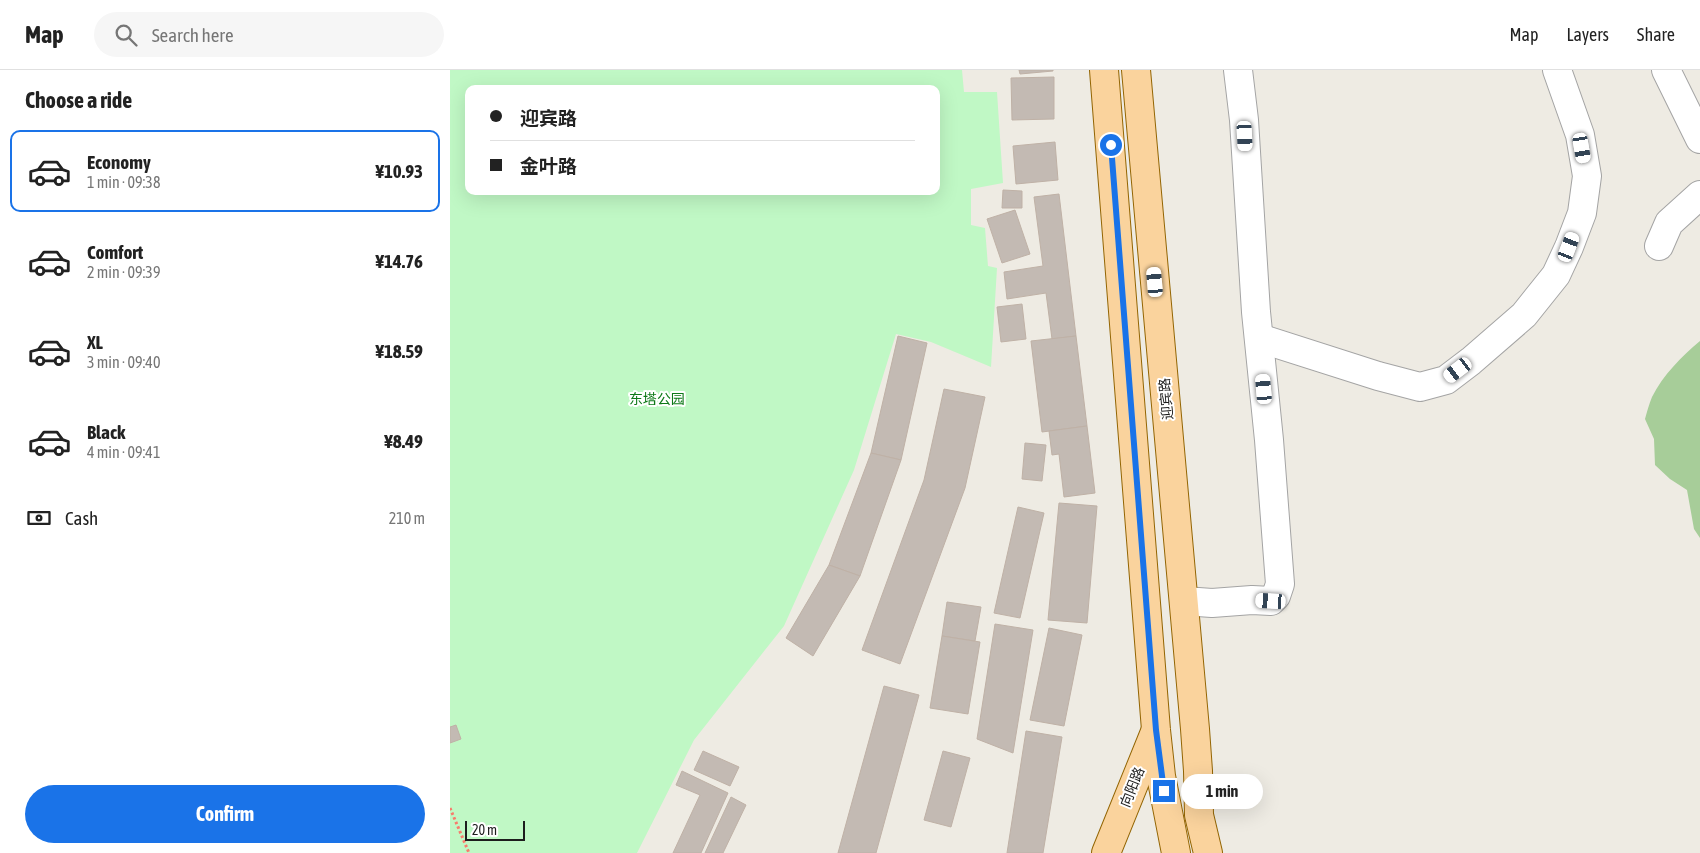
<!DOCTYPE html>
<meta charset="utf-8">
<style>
body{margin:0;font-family:"Asap Condensed","Noto Sans SC",sans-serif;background:#f6f6f6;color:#222;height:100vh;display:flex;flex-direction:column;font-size:19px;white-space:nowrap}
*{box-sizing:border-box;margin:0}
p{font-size:16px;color:#767676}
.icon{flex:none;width:28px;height:28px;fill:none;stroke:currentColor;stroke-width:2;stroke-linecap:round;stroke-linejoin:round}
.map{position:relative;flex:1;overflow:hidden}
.drawer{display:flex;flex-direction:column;background:#fff;width:450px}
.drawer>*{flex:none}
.guide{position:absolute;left:15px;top:15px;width:475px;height:110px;border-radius:10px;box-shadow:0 5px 20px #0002;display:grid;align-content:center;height:110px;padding:0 25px;background:#fff}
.scale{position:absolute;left:15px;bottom:12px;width:60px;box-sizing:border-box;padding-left:5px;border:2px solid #1d1d1d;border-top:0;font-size:14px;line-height:18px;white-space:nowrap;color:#1d1d1d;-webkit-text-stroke:4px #fff;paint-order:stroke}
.end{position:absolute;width:22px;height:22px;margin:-11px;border:6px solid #1a73e8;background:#fff;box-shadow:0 0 0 2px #fff}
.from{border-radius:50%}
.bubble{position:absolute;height:35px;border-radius:18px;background:#fff;box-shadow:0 5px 20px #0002;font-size:16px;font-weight:700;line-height:35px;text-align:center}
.car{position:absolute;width:15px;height:30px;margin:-15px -8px;border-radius:6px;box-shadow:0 0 4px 1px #0007;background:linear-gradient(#fff 24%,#345 0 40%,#fff 0 76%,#345 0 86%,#fff 0)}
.guide b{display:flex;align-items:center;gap:18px;height:48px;font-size:19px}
.guide b+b{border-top:1px solid #e0e0e0}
.guide i{width:12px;height:12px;background:#222}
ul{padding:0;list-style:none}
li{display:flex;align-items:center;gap:15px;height:82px;margin:0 10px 8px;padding:0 15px;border:2px solid transparent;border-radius:10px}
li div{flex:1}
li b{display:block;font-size:19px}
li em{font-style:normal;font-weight:700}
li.current{border-color:#1a73e8}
li>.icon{width:45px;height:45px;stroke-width:1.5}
h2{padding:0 25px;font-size:22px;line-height:60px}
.pay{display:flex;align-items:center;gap:12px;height:55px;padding:0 25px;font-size:19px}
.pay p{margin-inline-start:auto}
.primary-button{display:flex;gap:10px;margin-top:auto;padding:10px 25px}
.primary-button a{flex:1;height:58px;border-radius:30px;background:#1a73e8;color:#fff;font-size:20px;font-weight:700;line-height:58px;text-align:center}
header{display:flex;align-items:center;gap:30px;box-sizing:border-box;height:70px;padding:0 25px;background:#fff;border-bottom:1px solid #e0e0e0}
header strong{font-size:24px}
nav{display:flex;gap:28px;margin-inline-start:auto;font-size:18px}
.search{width:350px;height:45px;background:#f6f6f6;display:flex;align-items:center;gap:12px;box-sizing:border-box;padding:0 18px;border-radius:28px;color:#767676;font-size:19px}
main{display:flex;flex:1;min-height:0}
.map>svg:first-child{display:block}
</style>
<header>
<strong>Map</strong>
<div class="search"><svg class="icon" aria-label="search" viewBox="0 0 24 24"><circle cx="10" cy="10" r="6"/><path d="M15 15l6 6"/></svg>Search here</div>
<nav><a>Map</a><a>Layers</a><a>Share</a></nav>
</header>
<main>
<section class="drawer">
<h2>Choose a ride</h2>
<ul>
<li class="current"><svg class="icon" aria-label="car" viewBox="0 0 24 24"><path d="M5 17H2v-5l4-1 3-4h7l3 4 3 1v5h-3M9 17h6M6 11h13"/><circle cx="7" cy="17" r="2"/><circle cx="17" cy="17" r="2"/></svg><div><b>Economy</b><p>1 min · 09:38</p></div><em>¥10.93</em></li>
<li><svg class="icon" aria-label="car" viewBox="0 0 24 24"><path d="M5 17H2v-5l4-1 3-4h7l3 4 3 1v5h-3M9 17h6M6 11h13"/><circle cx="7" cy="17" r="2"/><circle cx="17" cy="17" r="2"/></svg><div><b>Comfort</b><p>2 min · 09:39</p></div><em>¥14.76</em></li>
<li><svg class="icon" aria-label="car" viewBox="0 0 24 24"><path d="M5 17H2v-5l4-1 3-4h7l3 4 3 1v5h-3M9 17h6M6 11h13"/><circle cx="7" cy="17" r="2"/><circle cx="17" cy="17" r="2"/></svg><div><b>XL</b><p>3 min · 09:40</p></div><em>¥18.59</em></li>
<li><svg class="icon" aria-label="car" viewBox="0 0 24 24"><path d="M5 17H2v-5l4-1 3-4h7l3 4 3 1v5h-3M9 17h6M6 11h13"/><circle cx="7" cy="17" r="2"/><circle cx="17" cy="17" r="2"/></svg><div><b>Black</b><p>4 min · 09:41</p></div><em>¥8.49</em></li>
</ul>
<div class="pay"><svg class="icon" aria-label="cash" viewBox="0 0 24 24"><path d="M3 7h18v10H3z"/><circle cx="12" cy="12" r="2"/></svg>Cash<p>210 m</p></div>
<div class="primary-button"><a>Confirm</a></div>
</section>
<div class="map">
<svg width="1250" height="783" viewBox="0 0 1250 783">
<rect width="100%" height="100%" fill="#eeebe3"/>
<!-- forest -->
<path fill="#a7cd99" d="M1250 271V468L1244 459 1237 420 1220 409 1205 395 1204 369 1195 349C1197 342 1199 334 1202 327 1213 305 1232 286 1250 271Z"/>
<!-- park -->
<path fill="#c0f8c5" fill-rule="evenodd" d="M0 0H512L514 22H547L553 113 521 119V155L535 158 538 196 547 198 541 297 481 272 446 264 404 400 334 556 244 670 187 783H0ZM19 19H486V121H19Z"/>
<!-- building -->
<g fill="#c3bab3" stroke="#bfb1a6">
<polygon points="569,0 603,0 603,1 570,4"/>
<polygon points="604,7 604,49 562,50 561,8"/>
<polygon points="605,72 608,110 566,114 563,76"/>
<polygon points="553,120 572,121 572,138 552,138"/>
<polygon points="609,124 626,266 602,269 596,223 557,229 554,202 593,196 584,127"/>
<polygon points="565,140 580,184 552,193 537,149"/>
<polygon points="572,234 576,269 551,272 547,237"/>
<polygon points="448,266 477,273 451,390 421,383"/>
<polygon points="626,266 637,356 592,362 581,271"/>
<polygon points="494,319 535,327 515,418 450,594 412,580 474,410"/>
<polygon points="637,356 645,423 614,427 609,384 602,385 599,361"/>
<polygon points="575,373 596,375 592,411 572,409"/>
<polygon points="421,383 451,390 410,506 379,495"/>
<polygon points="609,433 647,436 637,553 598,550"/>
<polygon points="568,437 594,443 570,548 544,543"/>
<polygon points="379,495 410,506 363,586 336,568"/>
<polygon points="497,532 531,537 525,571 492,566"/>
<polygon points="545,554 583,560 563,683 527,669"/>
<polygon points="599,558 632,565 614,656 580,650"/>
<polygon points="492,566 530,572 518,644 480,638"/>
<polygon points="434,616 469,625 426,783 388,783"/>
<polygon points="6,655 11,669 0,673 0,657"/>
<polygon points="576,661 612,667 593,783 557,783"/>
<polygon points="253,681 289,697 280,716 244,700"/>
<polygon points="493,681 520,688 501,757 474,750"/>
<polygon points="232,701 278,723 251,783 223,783 250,725 226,715"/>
<polygon points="281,727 296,735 273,783 255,783"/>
</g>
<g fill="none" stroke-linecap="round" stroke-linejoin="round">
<defs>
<g id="minor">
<polyline points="1216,0 1250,69"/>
<polyline points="1209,176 1219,153 1250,125"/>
<polyline points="809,268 928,306 970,317 996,310 1021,291 1074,245 1106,205 1119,177 1132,143 1137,106 1130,65 1107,0"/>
<polyline points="734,531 762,533 802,530 821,531 826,526 830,514 819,370 806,242 794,50 788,0"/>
</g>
<g id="major">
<polyline points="654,0 706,660 711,706 726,783"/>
<polyline points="686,0 745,659 748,701 749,745 758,783"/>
<polyline points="656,783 705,662"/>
</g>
</defs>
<!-- minor casing -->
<use href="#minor" stroke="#a4a4a4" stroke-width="30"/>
<!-- major casing -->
<use href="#major" stroke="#936503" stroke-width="30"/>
<!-- path -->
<polyline stroke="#f77c6c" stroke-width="3" stroke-dasharray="2.5 2.5" stroke-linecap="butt" points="0,738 19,783"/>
<!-- minor -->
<use href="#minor" stroke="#fff" stroke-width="28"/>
<!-- major -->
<use href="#major" stroke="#fad39d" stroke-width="28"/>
</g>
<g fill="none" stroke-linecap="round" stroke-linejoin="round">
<!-- route -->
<polyline stroke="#1a73e8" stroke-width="6" points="661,75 706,660 714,721"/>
</g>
<g text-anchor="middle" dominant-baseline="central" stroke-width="4" stroke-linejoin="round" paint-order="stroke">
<!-- park labels -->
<g font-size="14" fill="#0e7918" stroke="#fff">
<text x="207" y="329">东塔公园</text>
</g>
<!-- street labels -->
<g font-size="14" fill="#1d1d1d" stroke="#fff">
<text transform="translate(716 329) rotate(-95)">迎宾路</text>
<text transform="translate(682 717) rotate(-68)">向阳路</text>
</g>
</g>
</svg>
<div class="scale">20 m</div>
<i class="end from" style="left:661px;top:75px"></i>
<i class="end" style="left:714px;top:721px"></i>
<div class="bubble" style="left:731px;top:704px;width:82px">1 min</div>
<i class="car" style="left:795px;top:66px;rotate:177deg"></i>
<i class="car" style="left:1132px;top:78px;rotate:170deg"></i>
<i class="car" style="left:1119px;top:177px;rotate:21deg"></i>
<i class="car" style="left:705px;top:212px;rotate:355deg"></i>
<i class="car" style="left:1008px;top:300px;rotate:233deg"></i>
<i class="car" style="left:814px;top:319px;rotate:355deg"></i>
<i class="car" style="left:821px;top:531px;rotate:273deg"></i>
<div class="guide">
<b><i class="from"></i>迎宾路</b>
<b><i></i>金叶路</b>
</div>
</div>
</main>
